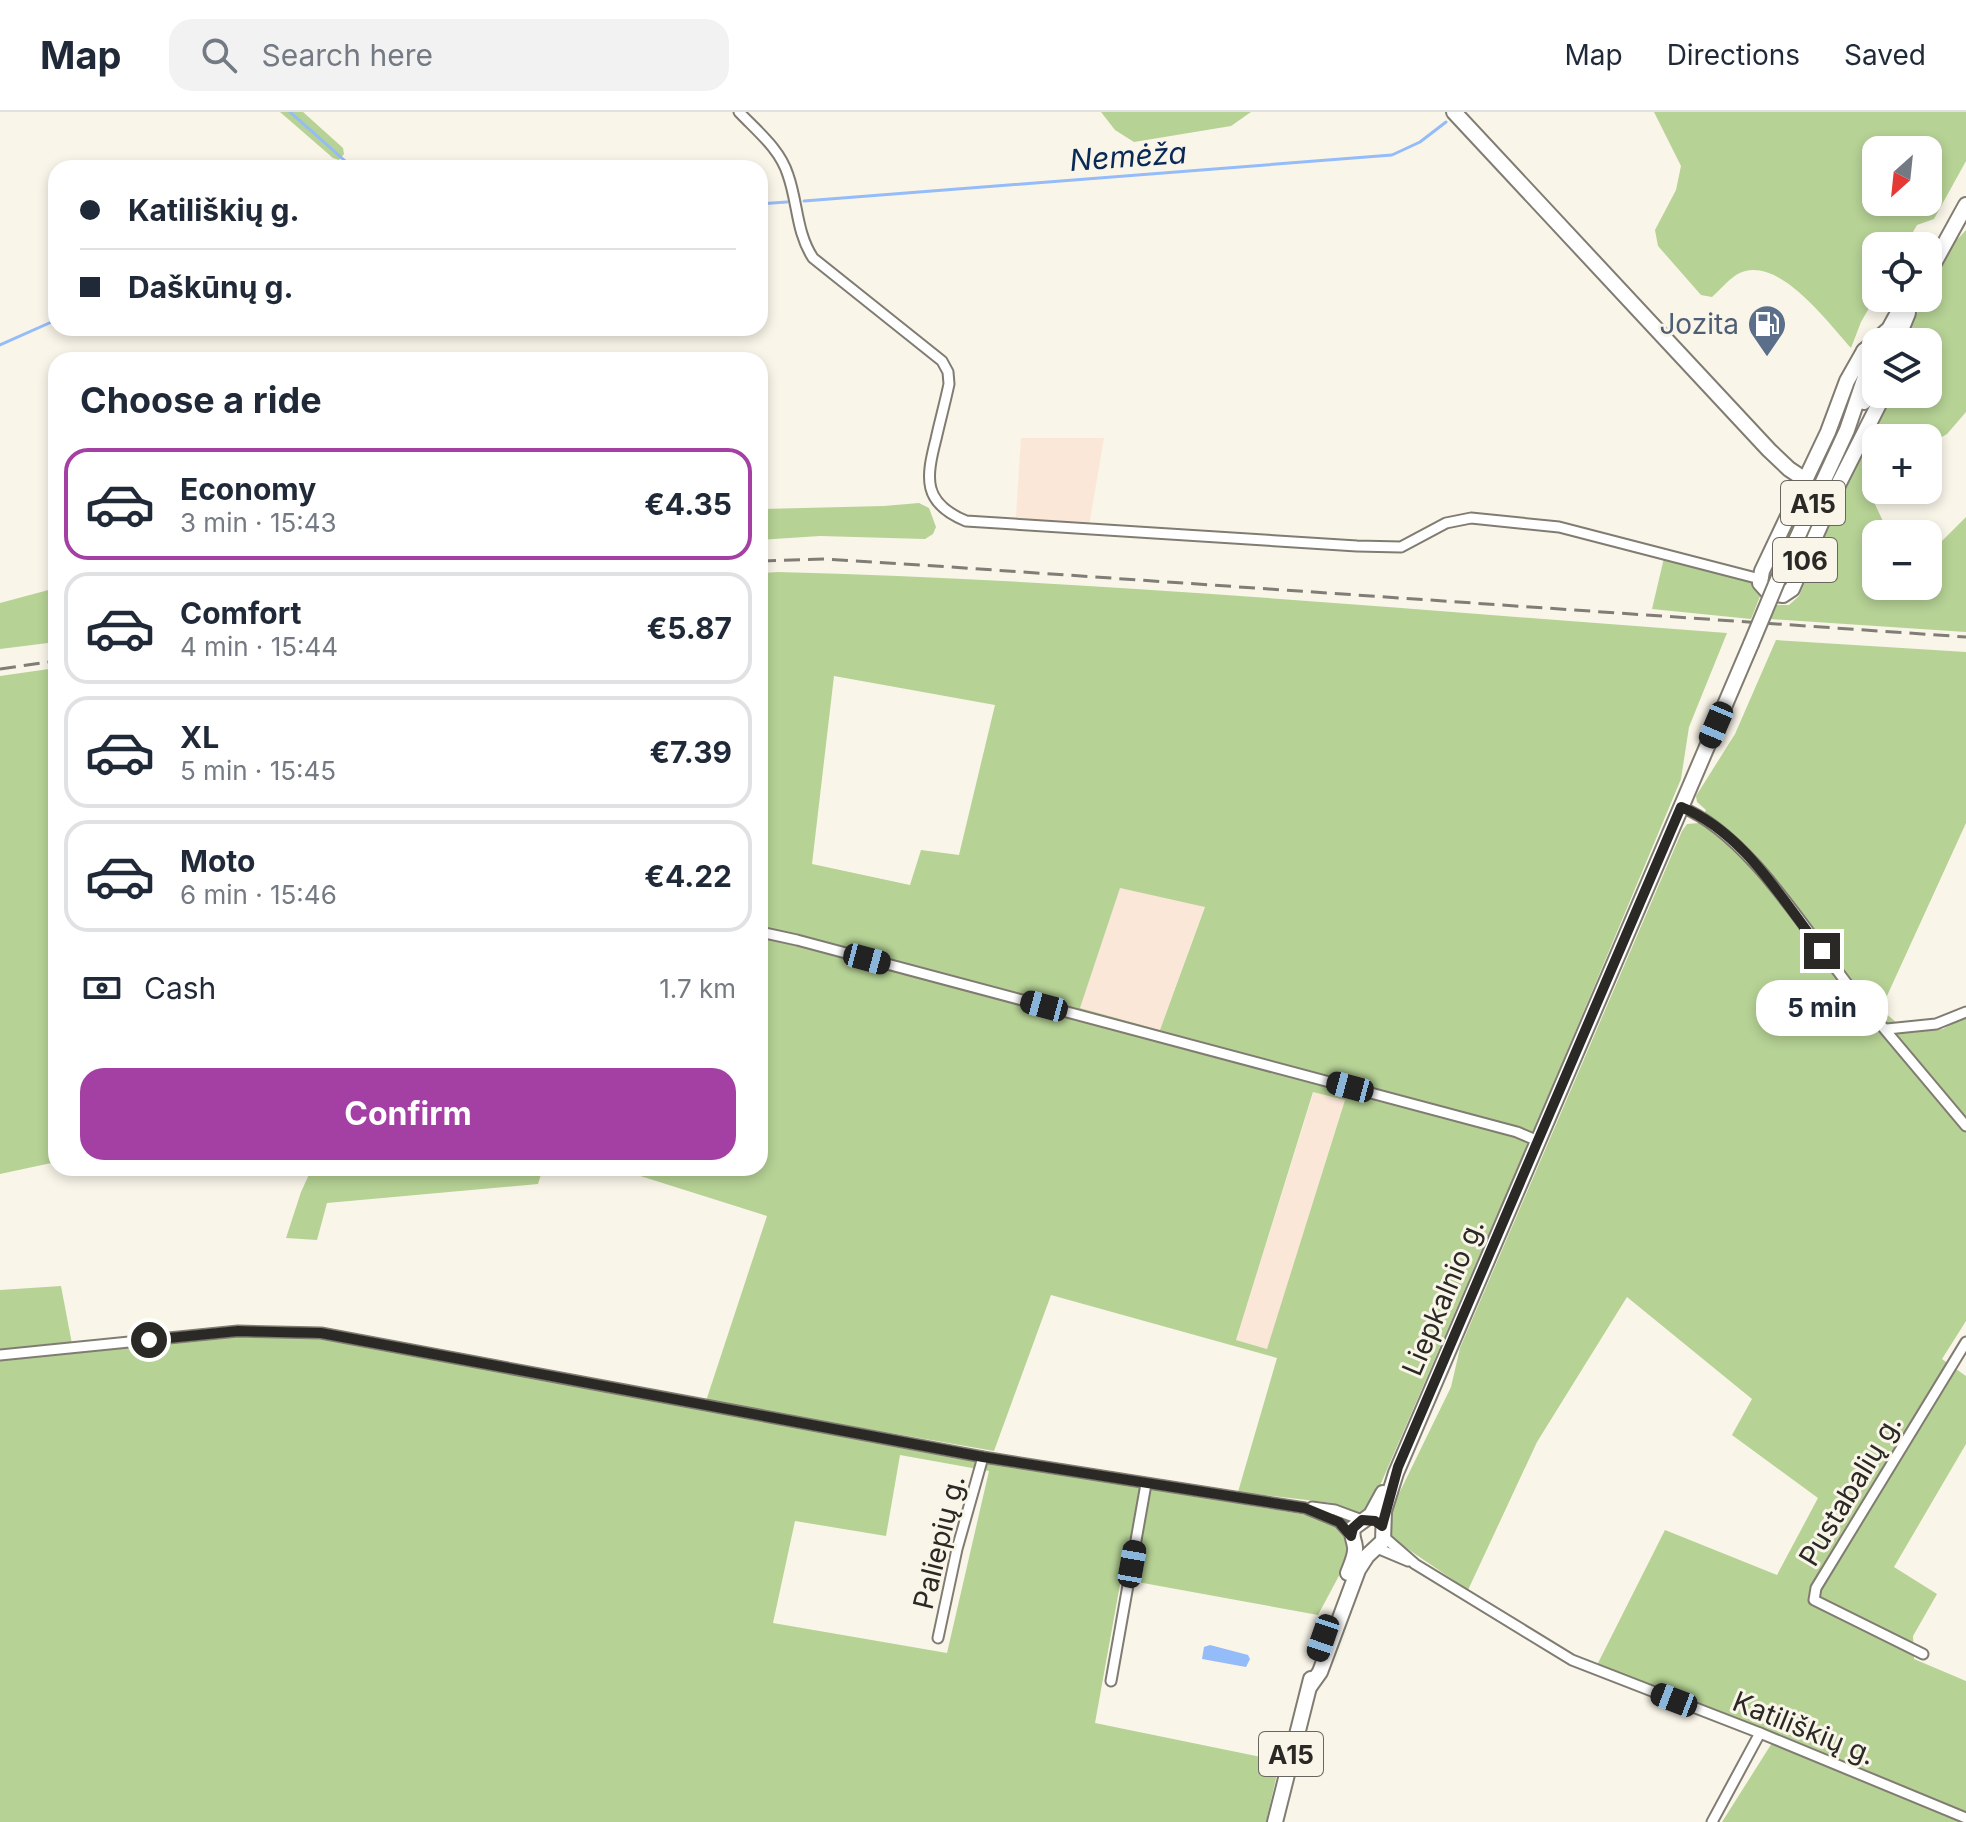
<!DOCTYPE html>
<meta charset="utf-8">
<style>
body{margin:0;font-family:Inter,sans-serif;background:#f2f2f3;color:#1f2937;height:100vh;display:flex;flex-direction:column;font-size:30px;white-space:nowrap}
*{box-sizing:border-box;margin:0}
p{font-size:26px;color:#747a83}
.icon{flex:none;width:44px;height:44px;fill:none;stroke:currentColor;stroke-width:2;stroke-linecap:round;stroke-linejoin:round}
.map{position:relative;flex:1;overflow:hidden}
.side{position:absolute;left:48px;top:240px;width:720px;height:824px;display:flex;flex-direction:column;background:#fff;border-radius:24px;box-shadow:0 4px 12px #0003}
.side>*{flex:none}
.banner{position:absolute;left:48px;top:48px;width:720px;height:176px;border-radius:24px;box-shadow:0 4px 12px #0003;display:grid;align-content:center;height:176px;padding:0 32px;background:#fff}
.needle{width:52px;rotate:207deg}
.tools{position:absolute;left:1862px;top:24px;display:grid;gap:16px}
.tools a{display:grid;place-items:center;width:80px;height:80px;border-radius:16px;background:#fff;box-shadow:0 4px 12px #0003;font-size:40px}
.end{position:absolute;width:36px;height:36px;margin:-18px;border:10px solid #2b2925;background:#fff;box-shadow:0 0 0 4px #fff}
.from{border-radius:50%}
.bubble{position:absolute;height:56px;border-radius:24px;background:#fff;box-shadow:0 4px 12px #0003;font-size:26px;font-weight:700;line-height:56px;text-align:center}
.car{position:absolute;width:24px;height:48px;margin:-24px -12px;border-radius:10px;box-shadow:0 0 6px 2px #0007;background:linear-gradient(#222 24%,#8ab4d8 0 40%,#222 0 76%,#8ab4d8 0 86%,#222 0)}
.banner b{display:flex;align-items:center;gap:28px;height:76px;font-size:30px}
.banner b+b{border-top:2px solid #e0e1e3}
.banner i{width:20px;height:20px;background:#1f2937}
ul{padding:0;list-style:none}
li{display:flex;align-items:center;gap:24px;height:112px;margin:0 16px 12px;padding:0 16px;border:4px solid #e0e1e3;border-radius:24px}
li div{flex:1}
li b{display:block;font-size:30px}
li em{font-style:normal;font-weight:700}
li.on{border-color:#a43fa4}
li>.icon{width:72px;height:72px;stroke-width:1.5}
h2{padding:0 32px;font-size:36px;line-height:96px}
.pay{display:flex;align-items:center;gap:20px;height:88px;padding:0 32px;font-size:30px}
.pay p{margin-inline-start:auto}
.button{display:flex;gap:16px;margin-top:auto;padding:16px 32px}
.button a{flex:1;height:92px;border-radius:24px;background:#a43fa4;color:#fff;font-size:32px;font-weight:700;line-height:92px;text-align:center}
header{display:flex;align-items:center;gap:48px;box-sizing:border-box;height:112px;padding:0 40px;background:#fff;border-bottom:2px solid #e0e1e3}
header strong{font-size:38px}
nav{display:flex;gap:44px;margin-inline-start:auto;font-size:28px}
.search{width:560px;height:72px;background:#f2f2f3;display:flex;align-items:center;gap:20px;box-sizing:border-box;padding:0 28px;border-radius:24px;color:#747a83;font-size:30px}
.map>svg:first-child{display:block}
</style>
<header>
<strong>Map</strong>
<div class="search"><svg class="icon" aria-label="search" viewBox="0 0 24 24"><circle cx="10" cy="10" r="6"/><path d="M15 15l6 6"/></svg>Search here</div>
<nav><a>Map</a><a>Directions</a><a>Saved</a></nav>
</header>
<div class="map">
<svg width="1966" height="1710" viewBox="0 0 1966 1710">
<rect width="100%" height="100%" fill="#faf5e9"/>
<!-- industrial -->
<g fill="#fbe7d8">
<polygon points="1021,326 1104,326 1088,420 1015,419"/>
<polygon points="1120,776 1205,794 1160,918 1080,896"/>
<polygon points="1314,979 1345,987 1268,1237 1236,1228"/>
</g>
<!-- green -->
<g fill="#b6d295" fill-rule="evenodd">
<polygon points="280,0 303,0 343,36 344,42 339,48 333,46"/>
<polygon points="1101,0 1251,0 1231,14 1134,30 1115,18"/>
<path d="M1654 0H1966V49L1934 107 1917 113 1905 134H1876V184L1861 210 1851 236C1827 210 1776 139 1736 163 1727 169 1720 178 1712 185L1701 183 1658 134 1655 118 1676 78 1681 54ZM1876 38H1928V90H1876Z"/>
<polygon points="1966,118 1966,300 1947,322 1928,333 1928,326 1876,326 1876,363 1865,371 1889,422 1876,422 1876,474 1928,474 1928,435 1938,433 1966,405 1966,520 1770,507 1776,493 1789,493 1799,484 1852,362 1891,282 1928,282 1928,230 1903,230 1904,226 1925,186 1928,186 1928,180 1953,132"/>
<polygon points="919,391 929,396 936,415 933,422 925,427 820,424 760,428 760,397 884,394"/>
<polygon points="1664,446 1752,470 1761,482 1751,507 1652,497"/>
<path d="M778 460C1094 468 1411 498 1727 521L1689 615 1681 667 1537 1011 1379 1376 1370 1394 1362 1401 1352 1400 1333 1391 1238 1380 1277 1246 1051 1183 994 1339 706 1289 767 1104 615 1056H760V461ZM834 564 995 593 959 743 921 738 910 773 812 752ZM1120 776 1205 795 1160 918 1080 896ZM1313 980 1345 988 1267 1237 1236 1228Z"/>
<polygon points="56,476 56,530 0,537 0,491"/>
<polygon points="1776,528 1966,540 1966,711 1881,897 1908,921 1943,917 1966,904 1966,1209 1942,1247 1966,1264 1966,1332 1894,1455 1937,1482 1913,1524 1914,1547 1966,1569 1966,1700 1597,1553 1665,1418 1777,1463 1818,1386 1732,1323 1752,1287 1627,1185 1537,1330 1468,1478 1396,1429 1389,1420 1388,1404 1451,1275 1460,1236 1682,719 1687,712 1699,711 1706,698 1697,690 1696,684 1735,622"/>
<polygon points="56,556 56,1050 0,1062 0,564"/>
<polygon points="312,1056 543,1056 538,1072 327,1091 317,1128 286,1126 301,1080"/>
<polygon points="61,1174 72,1232 0,1239 0,1178"/>
<path d="M247 1224 322 1226 823 1321 1318 1405C1338 1413 1348 1422 1349 1445L1318 1503 1121 1467 1095 1611 1280 1649 1266 1710H0V1247ZM900 1343 989 1359 947 1541 773 1511 795 1409 886 1424Z"/>
<polygon points="1772,1631 1966,1710 1722,1710"/>
</g>
<!-- water -->
<polygon fill="#93bcf9" points="1210,1533 1248,1543 1250,1547 1246,1555 1202,1547 1204,1535"/>
<g fill="none" stroke-linecap="round" stroke-linejoin="round">
<!-- stream -->
<g stroke="#93bcf9" stroke-width="3">
<polyline points="290,0 353,56"/>
<polyline points="804,89 1392,43 1420,30 1446,10"/>
<polyline points="760,92 787,90"/>
<polyline points="0,233 56,208"/>
</g>
<defs>
<g id="minor">
<path d="M739 0C757 19 780 37 788 63 798 91 796 120 813 146L942 249 948 260 949 272C945 291 940 309 936 327 926 366 922 391 966 409L1357 434 1401 435 1446 411 1471 406 1559 415 1760 467"/>
<path d="M1681 695C1749 722 1809 824 1855 882 1892 926 1929 970 1966 1014"/>
<polyline points="760,820 797,828 1517,1020 1538,1029"/>
<polyline points="1887,917 1936,912 1966,900"/>
<polyline points="0,1243 238,1219 321,1221 983,1345 1305,1396 1339,1410 1351,1423"/>
<polyline points="1312,1395 1335,1398 1362,1408"/>
<polyline points="1384,1425 1415,1452 1572,1548 1760,1621 1966,1706"/>
<polyline points="1377,1436 1408,1449"/>
<polyline points="938,1526 957,1437 983,1345"/>
<polyline points="1923,1542 1814,1488 1816,1476 1966,1230"/>
<polyline points="1111,1569 1146,1372"/>
<polyline points="1712,1710 1760,1621"/>
</g>
<g id="primary">
<polyline points="1454,0 1769,338 1789,357 1804,367"/>
<polyline points="1864,239 1847,269 1828,320 1762,459 1760,471 1769,481 1783,483 1792,477 1839,371 1884,282"/>
</g>
<g id="trunk">
<polyline points="1928,162 1966,93"/>
<polyline points="1896,230 1908,201"/>
<polyline points="1864,290 1876,267"/>
<polyline points="1779,465 1847,318 1865,265 1864,239 1889,217 1906,186"/>
<path d="M1348 1461C1351 1453 1356 1443 1355 1435 1354 1427 1351 1425 1353 1416L1371 1403 1383 1381"/>
<polyline points="1310,1574 1320,1560 1358,1458 1367,1444 1383,1429 1384,1399 1396,1361 1751,532"/>
<polyline points="1275,1710 1311,1567"/>
</g>
</defs>
<!-- minor casing -->
<use href="#minor" stroke="#807c72" stroke-width="13"/>
<!-- primary casing -->
<use href="#primary" stroke="#807c72" stroke-width="18"/>
<!-- trunk casing -->
<use href="#trunk" stroke="#807c72" stroke-width="18"/>
<!-- minor -->
<use href="#minor" stroke="#fff" stroke-width="9"/>
<!-- primary -->
<use href="#primary" stroke="#fff" stroke-width="14"/>
<!-- trunk -->
<use href="#trunk" stroke="#fff" stroke-width="14"/>
<!-- rail -->
<g stroke="#807d76" stroke-width="3" stroke-dasharray="16 8" stroke-linecap="butt">
<polyline points="760,449 824,447 921,453 1966,525"/>
<polyline points="0,557 56,549"/>
</g>
<defs>
<polyline id="trunk-bridge" points="1751,532 1779,465"/>
</defs>
<!-- trunk-bridge casing -->
<use href="#trunk-bridge" stroke="#807c72" stroke-width="18" stroke-linecap="butt"/>
<!-- trunk-bridge -->
<use href="#trunk-bridge" stroke="#fff" stroke-width="14"/>
</g>
<g fill="none" stroke-linecap="round" stroke-linejoin="round">
<!-- route -->
<path stroke="#2b2925" stroke-width="10" d="M149 1228 238 1219 321 1221 983 1345 1305 1396 1339 1410 1351 1424 1353 1416 1362 1408 1375 1409 1382 1414 1398 1355 1681 695C1744 720 1782 788 1822 839"/>
</g>
<!-- icons -->
<defs>
<symbol id="fuel-pin" viewBox="-11 -11 22 30"><path d="M0 17L-7.5 6A9.5 9.5 0 1 1 7.5 6Z" fill="#5c6f8a" stroke="#faf5e9"/><path d="M-5.5-6h7V0h2V4h1.3V-2.5L3-4.5l.8-.8L6-3V5H2.5V1h-1V6h-7ZM-4.2-4.7v3.2H.2V-4.7Z" fill="#fff"/></symbol>
</defs>
<g fill-rule="evenodd">
<use href="#fuel-pin" x="1745" y="190" width="44" height="60"/>
</g>
<g text-anchor="middle" dominant-baseline="central" stroke-width="6" stroke-linejoin="round" paint-order="stroke">
<!-- shield labels -->
<g fill="#faf5e9" stroke="#696660" stroke-width="2">
<rect x="1781" y="369" width="64" height="44" rx="6"/>
<rect x="1773" y="426" width="64" height="44" rx="6"/>
<rect x="1259" y="1620" width="64" height="44" rx="6"/>
</g>
<g font-size="26" font-weight="bold" fill="#2b2925">
<text x="1813" y="391">A15</text>
<text x="1805" y="448">106</text>
<text x="1291" y="1642">A15</text>
</g>
<!-- service labels -->
<g font-size="28" fill="#4e5e75" stroke="#faf5e9" text-anchor="end">
<text x="1739" y="212">Jozita</text>
</g>
<!-- street labels -->
<g font-size="28" fill="#2b2925" stroke="#faf5e9">
<text transform="translate(1443 1185) rotate(-67)">Liepkalnio g.</text>
<text transform="translate(1850 1378) rotate(-59)">Pustabalių g.</text>
<text transform="translate(939 1430) rotate(-76)">Paliepių g.</text>
<text transform="translate(1804 1616) rotate(22)">Katiliškių g.</text>
</g>
<!-- water labels -->
<g font-size="30" font-style="italic" fill="#092957" stroke="#faf5e9">
<text transform="translate(1128 44) rotate(-4)">Nemėža</text>
</g>
</g>
</svg>
<div class="tools">
<a><svg class="needle" viewBox="-14 -14 28 28"><path d="M0-13l5 13h-10z" fill="#e53935"/><path d="M0 13l5-13h-10z" fill="#747a83"/></svg></a>
<a><svg class="icon" aria-label="locate" viewBox="0 0 24 24"><circle cx="12" cy="12" r="6"/><path d="M12 2v4M12 18v4M2 12h4M18 12h4"/></svg></a>
<a><svg class="icon" aria-label="layers" viewBox="0 0 24 24"><path d="M12 4l9 5-9 5-9-5zM3 14l9 5 9-5"/></svg></a>
<a>+</a>
<a>−</a>
</div>
<i class="end from" style="left:149px;top:1228px"></i>
<i class="end" style="left:1822px;top:839px"></i>
<div class="bubble" style="left:1756px;top:868px;width:132px">5 min</div>
<i class="car" style="left:1716px;top:613px;rotate:203deg"></i>
<i class="car" style="left:867px;top:847px;rotate:105deg"></i>
<i class="car" style="left:1044px;top:894px;rotate:285deg"></i>
<i class="car" style="left:1350px;top:975px;rotate:285deg"></i>
<i class="car" style="left:1132px;top:1452px;rotate:10deg"></i>
<i class="car" style="left:1323px;top:1526px;rotate:199deg"></i>
<i class="car" style="left:1674px;top:1588px;rotate:291deg"></i>
<div class="banner">
<b><i class="from"></i>Katiliškių g.</b>
<b><i></i>Daškūnų g.</b>
</div>
<section class="side">
<h2>Choose a ride</h2>
<ul>
<li class="on"><svg class="icon" aria-label="car" viewBox="0 0 24 24"><path d="M5 17H2v-5l4-1 3-4h7l3 4 3 1v5h-3M9 17h6M6 11h13"/><circle cx="7" cy="17" r="2"/><circle cx="17" cy="17" r="2"/></svg><div><b>Economy</b><p>3 min · 15:43</p></div><em>€4.35</em></li>
<li><svg class="icon" aria-label="car" viewBox="0 0 24 24"><path d="M5 17H2v-5l4-1 3-4h7l3 4 3 1v5h-3M9 17h6M6 11h13"/><circle cx="7" cy="17" r="2"/><circle cx="17" cy="17" r="2"/></svg><div><b>Comfort</b><p>4 min · 15:44</p></div><em>€5.87</em></li>
<li><svg class="icon" aria-label="car" viewBox="0 0 24 24"><path d="M5 17H2v-5l4-1 3-4h7l3 4 3 1v5h-3M9 17h6M6 11h13"/><circle cx="7" cy="17" r="2"/><circle cx="17" cy="17" r="2"/></svg><div><b>XL</b><p>5 min · 15:45</p></div><em>€7.39</em></li>
<li><svg class="icon" aria-label="car" viewBox="0 0 24 24"><path d="M5 17H2v-5l4-1 3-4h7l3 4 3 1v5h-3M9 17h6M6 11h13"/><circle cx="7" cy="17" r="2"/><circle cx="17" cy="17" r="2"/></svg><div><b>Moto</b><p>6 min · 15:46</p></div><em>€4.22</em></li>
</ul>
<div class="pay"><svg class="icon" aria-label="cash" viewBox="0 0 24 24"><path d="M3 7h18v10H3z"/><circle cx="12" cy="12" r="2"/></svg>Cash<p>1.7 km</p></div>
<div class="button"><a>Confirm</a></div>
</section>
</div>
